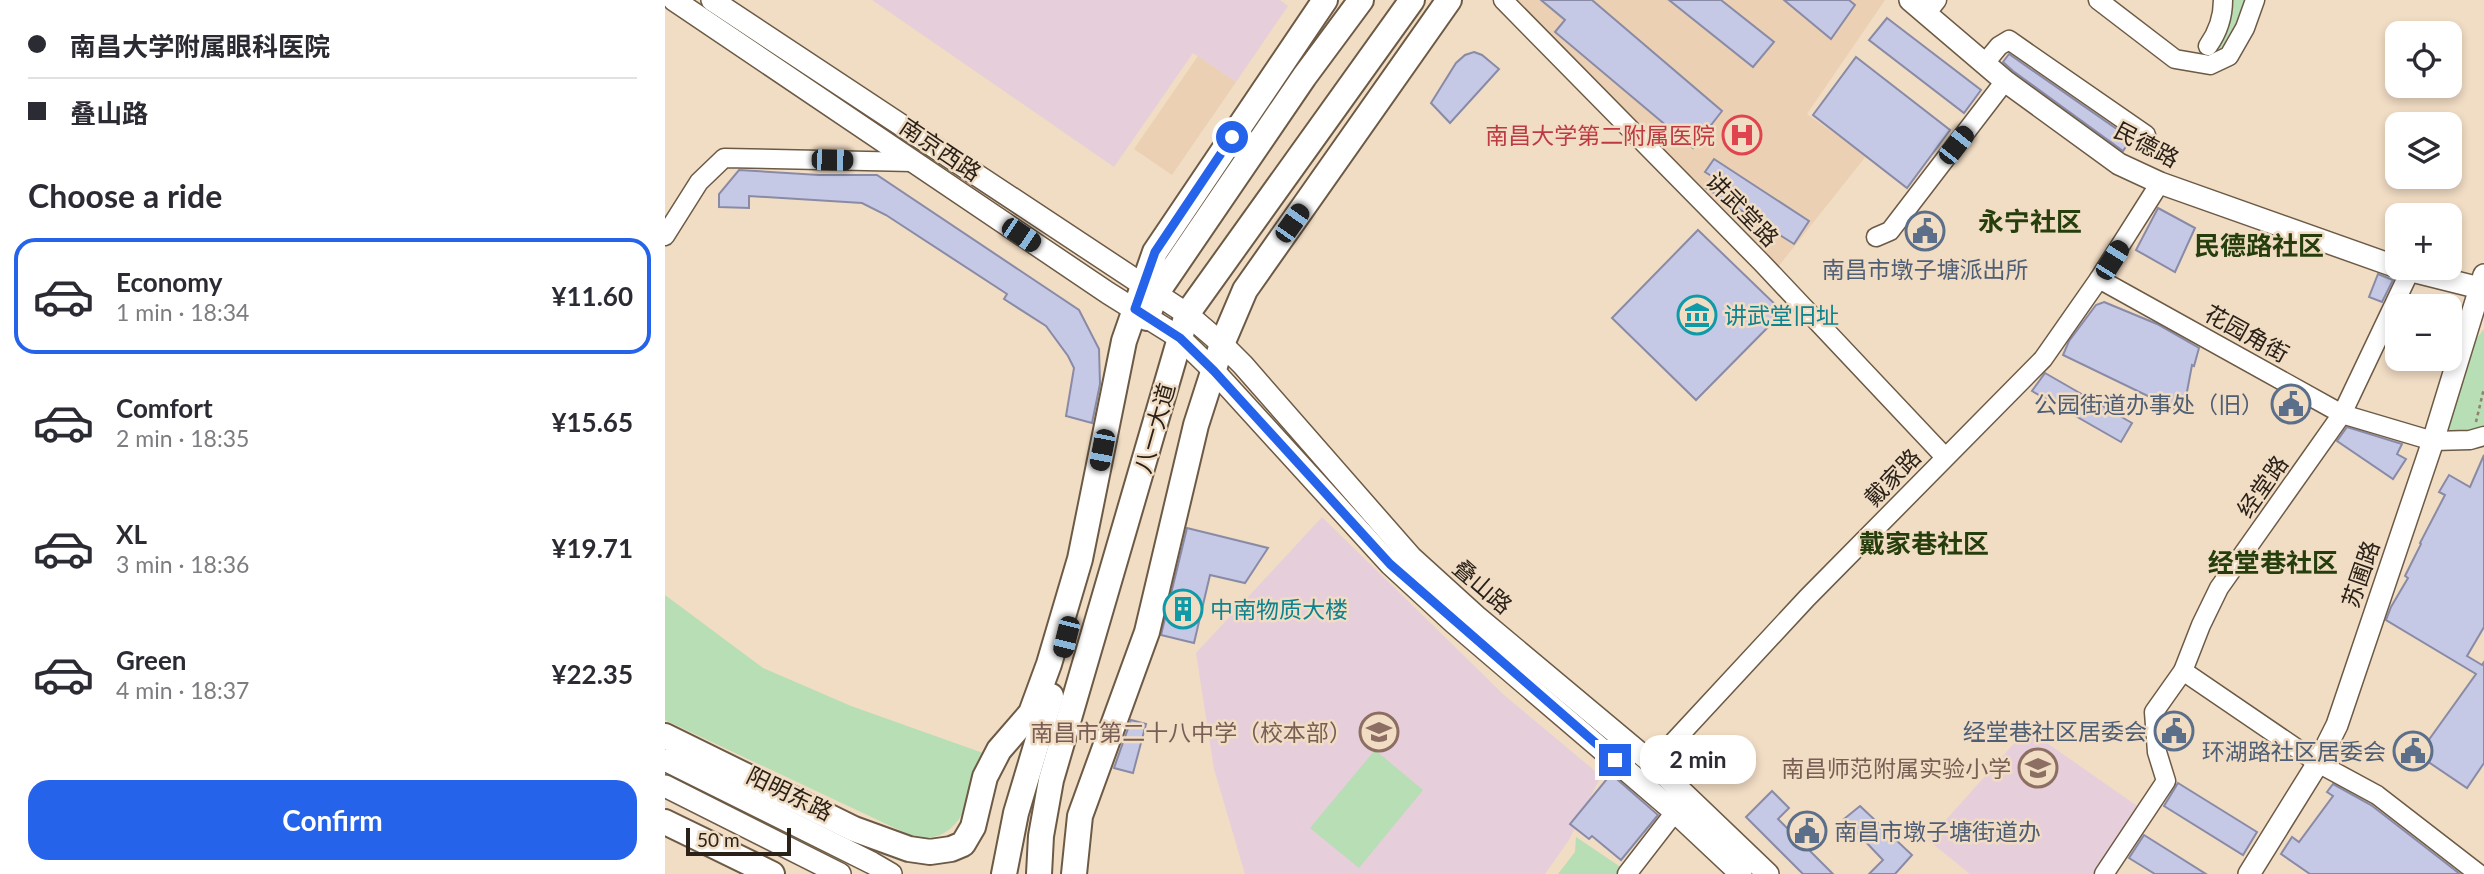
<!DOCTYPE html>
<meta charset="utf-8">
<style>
body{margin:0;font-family:Lato,"Noto Sans SC",sans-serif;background:#f2f2f3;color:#2b2b33;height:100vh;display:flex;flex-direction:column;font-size:26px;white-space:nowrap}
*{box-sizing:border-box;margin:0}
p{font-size:23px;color:#7c7c81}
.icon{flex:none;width:38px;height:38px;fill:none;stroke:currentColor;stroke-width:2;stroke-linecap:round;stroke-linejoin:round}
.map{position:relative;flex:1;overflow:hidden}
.sheet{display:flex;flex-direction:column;background:#fff;width:665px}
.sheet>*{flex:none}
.banner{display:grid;align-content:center;height:154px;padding:0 28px;background:#fff}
.controls{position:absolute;left:1720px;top:21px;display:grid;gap:14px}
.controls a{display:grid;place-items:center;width:77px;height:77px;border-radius:14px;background:#fff;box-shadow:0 4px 10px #0003;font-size:35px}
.scale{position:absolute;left:21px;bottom:18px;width:105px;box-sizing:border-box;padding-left:7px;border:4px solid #2a2219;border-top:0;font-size:19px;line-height:24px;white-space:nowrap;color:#2a2219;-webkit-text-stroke:5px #f1dcc4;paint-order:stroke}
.end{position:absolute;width:32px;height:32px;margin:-16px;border:9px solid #2563eb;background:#fff;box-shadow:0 0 0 4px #fff}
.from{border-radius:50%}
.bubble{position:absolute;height:49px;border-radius:21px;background:#fff;box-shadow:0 4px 10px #0003;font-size:23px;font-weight:700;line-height:49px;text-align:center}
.car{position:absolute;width:21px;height:42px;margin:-21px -10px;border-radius:9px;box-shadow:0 0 5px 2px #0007;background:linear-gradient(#222 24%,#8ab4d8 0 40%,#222 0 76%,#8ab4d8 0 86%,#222 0)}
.banner b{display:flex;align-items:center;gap:24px;height:66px;font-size:26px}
.banner b+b{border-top:2px solid #e1e1e2}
.banner i{width:18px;height:18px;background:#2b2b33}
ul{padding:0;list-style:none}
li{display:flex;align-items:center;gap:21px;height:116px;margin:0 14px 10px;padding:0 14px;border:4px solid transparent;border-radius:21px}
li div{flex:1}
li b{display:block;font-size:26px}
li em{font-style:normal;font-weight:700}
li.selected{border-color:#2563eb}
li>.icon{width:63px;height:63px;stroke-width:1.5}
h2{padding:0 28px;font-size:32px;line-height:84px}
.primary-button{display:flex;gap:14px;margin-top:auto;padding:14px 28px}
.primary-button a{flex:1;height:80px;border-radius:21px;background:#2563eb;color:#fff;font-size:28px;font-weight:700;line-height:80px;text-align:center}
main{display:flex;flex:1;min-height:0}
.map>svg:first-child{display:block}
</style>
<main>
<section class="sheet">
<div class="banner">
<b><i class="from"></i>南昌大学附属眼科医院</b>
<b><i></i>叠山路</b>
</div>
<h2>Choose a ride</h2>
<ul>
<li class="selected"><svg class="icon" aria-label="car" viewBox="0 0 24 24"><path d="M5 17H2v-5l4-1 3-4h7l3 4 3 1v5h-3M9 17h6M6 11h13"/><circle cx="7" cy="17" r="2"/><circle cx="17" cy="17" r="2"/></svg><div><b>Economy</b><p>1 min · 18:34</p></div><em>¥11.60</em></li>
<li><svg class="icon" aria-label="car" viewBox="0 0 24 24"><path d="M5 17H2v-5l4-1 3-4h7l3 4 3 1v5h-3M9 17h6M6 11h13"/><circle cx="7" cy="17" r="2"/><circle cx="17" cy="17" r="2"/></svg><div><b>Comfort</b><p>2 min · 18:35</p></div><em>¥15.65</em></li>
<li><svg class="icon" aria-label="car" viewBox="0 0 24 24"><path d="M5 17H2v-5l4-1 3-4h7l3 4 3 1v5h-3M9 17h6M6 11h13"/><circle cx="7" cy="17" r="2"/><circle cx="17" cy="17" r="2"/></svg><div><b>XL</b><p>3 min · 18:36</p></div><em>¥19.71</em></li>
<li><svg class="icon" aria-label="car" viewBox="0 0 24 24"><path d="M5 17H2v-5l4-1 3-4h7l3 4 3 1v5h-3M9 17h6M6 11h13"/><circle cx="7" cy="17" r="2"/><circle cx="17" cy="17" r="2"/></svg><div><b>Green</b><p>4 min · 18:37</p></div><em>¥22.35</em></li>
</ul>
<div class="primary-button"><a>Confirm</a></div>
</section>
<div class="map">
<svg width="1819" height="874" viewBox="0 0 1819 874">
<rect width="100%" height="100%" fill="#f1dcc4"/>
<!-- built -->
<g fill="#ebd0b4">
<polygon points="849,0 1220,0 1142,114 1201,156 1113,267"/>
<polygon points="533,56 571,82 507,175 469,149"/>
</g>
<!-- education -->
<g fill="#e6cfda">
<polygon points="207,0 615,0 623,6 571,82 528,53 449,167"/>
<polygon points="657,517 839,695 936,776 904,840 880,874 580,874 549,769 531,653"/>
<polygon points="1362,729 1475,808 1428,874 1305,874 1263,840"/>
</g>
<!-- green -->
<g fill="#b7deb4">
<polygon points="1563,0 1586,0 1556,53 1550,49"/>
<polygon points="1819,329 1819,433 1776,430 1798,356"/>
<path d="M0 595 98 668 186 706 318 753C305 791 301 845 249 837L0 720Z"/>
<polygon points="710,750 758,790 694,868 645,828"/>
<polygon points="911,837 957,868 952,874 893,874 910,852"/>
</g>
<!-- building -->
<g fill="#c6c9e6" stroke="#898ba6" stroke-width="2">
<polygon points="876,0 927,0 1057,111 1028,148 890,32 900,20"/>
<polygon points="1004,0 1056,0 1109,42 1088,67"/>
<polygon points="1119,0 1184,0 1190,5 1166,39"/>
<polygon points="1222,18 1316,90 1299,113 1204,40"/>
<polygon points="809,52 817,55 834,69 785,123 766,103 791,63 800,55"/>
<polygon points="1344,54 1466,139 1458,151 1348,71 1338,62"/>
<polygon points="1191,57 1285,130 1242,188 1148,115"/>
<polygon points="1049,159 1144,221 1129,244 1041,188 1048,177 1040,172"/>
<polygon points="74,170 154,175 212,175 414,310 434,349 435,384 427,423 401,416 409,368 403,356 381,326 339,299 342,294 221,215 197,203 84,196 84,208 54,207 54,194"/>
<polygon points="1493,208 1530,228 1510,272 1471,250"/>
<polygon points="1033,230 1118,312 1031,400 947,318"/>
<polygon points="1713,274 1728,280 1717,302 1704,297"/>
<polygon points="1439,302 1492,324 1534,348 1529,366 1527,365 1518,413 1398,355 1404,341 1431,305"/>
<polygon points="1380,373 1467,423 1456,442 1367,391"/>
<polygon points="1682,427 1737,444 1732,454 1741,459 1728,479 1672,441"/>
<polygon points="1819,455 1819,627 1802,656 1817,665 1819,662 1819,763 1802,788 1753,755 1811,674 1721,620 1726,607 1743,578 1740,576 1756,544 1755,543 1780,495 1774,492 1784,475 1805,487"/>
<polygon points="522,528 603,548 580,583 545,575 529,643 496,635"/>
<polygon points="466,720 481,724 468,773 449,768"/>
<polygon points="946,774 993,815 956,860 927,836 924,839 905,824"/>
<polygon points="1513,783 1592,832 1578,855 1499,806"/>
<polygon points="1668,784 1706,805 1795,874 1645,874 1616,854 1627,837 1634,842 1668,796 1662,792"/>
<polygon points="1107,791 1124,808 1113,819 1168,874 1138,874 1081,817"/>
<polygon points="1195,806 1247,855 1230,874 1204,874 1218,860 1179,819"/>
<polygon points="1479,835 1541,874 1490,874 1464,858"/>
</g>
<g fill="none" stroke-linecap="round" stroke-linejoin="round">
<defs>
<g id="minor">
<polyline points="838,0 1097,263 1280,457"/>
<polyline points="1433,0 1510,59 1545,65 1564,56 1580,28 1590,0"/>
<polyline points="1261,14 1272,0"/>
<path d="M1543 46C1553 32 1558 18 1558 0"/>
<polyline points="1320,63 1334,46 1344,40 1481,135"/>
<polyline points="1495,183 1434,279 1677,414 1768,441 1805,440 1819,436"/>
<polyline points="0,236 34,182 59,158 248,162"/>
<polyline points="1211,237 1225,231 1340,81"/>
<polyline points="1518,671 1653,763 1712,795 1814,874"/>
<polyline points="994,775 988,764 1142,598 1378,359 1434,279"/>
<polyline points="962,874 1010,812 1005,801"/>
<polyline points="1439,874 1501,781 1492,752 1489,712 1518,671 1536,625 1554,588 1677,414 1745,271"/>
</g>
<g id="major">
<polyline points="9,0 443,293 515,338 549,371 725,564 789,623 1010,812 1076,874"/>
<polyline points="47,0 522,314 557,344 578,365 746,557 811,616 988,764 1103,874"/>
<polyline points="1245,0 1340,81 1454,164 1495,183 1732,267"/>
<polyline points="1735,268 1819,289"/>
<polyline points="0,760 207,863 226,874"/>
<polyline points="0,786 175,874"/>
<polyline points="1584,874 1653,763 1672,725 1768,441 1819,275"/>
</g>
<g id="highway">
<polyline points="482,318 491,294 639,77 696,0"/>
<polyline points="0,736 189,829 244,849 265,852 286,849 298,844 308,827 320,777 334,750 366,713 384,664 415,559 459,341 490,252 660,0"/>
<polyline points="0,822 107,874"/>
<polyline points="339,874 351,813 386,696"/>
<polyline points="374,874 376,836 386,780 522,314 747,0"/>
<polyline points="409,874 415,816 482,632 531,425 557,344 580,290 784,0"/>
</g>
</defs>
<!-- minor casing -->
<use href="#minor" stroke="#6c5a45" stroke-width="21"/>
<!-- major casing -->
<use href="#major" stroke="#6c5a45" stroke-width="24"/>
<!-- highway casing -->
<use href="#highway" stroke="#6c5a45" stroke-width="28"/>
<!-- path -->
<polyline stroke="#908170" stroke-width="2.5" stroke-dasharray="3.5 3.5" stroke-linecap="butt" points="1811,422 1819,388"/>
<!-- minor -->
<use href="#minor" stroke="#fff" stroke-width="18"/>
<!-- major -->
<use href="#major" stroke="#fff" stroke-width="21"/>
<!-- highway -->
<use href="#highway" stroke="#fff" stroke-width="24"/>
</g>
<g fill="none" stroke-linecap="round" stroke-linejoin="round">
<!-- route -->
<polyline stroke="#2563eb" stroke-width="9" points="567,137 490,252 470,309 515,338 549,371 725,564 950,760"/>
</g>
<!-- icons -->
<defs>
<symbol id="hospital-ring" viewBox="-11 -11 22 22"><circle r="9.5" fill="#f1dcc4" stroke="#e0444e" stroke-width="1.5"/><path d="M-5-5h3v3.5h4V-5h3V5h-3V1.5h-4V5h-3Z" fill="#e0444e"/></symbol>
<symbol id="civic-ring" viewBox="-11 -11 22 22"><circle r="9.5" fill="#f1dcc4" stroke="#5c6f8a" stroke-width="1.5"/><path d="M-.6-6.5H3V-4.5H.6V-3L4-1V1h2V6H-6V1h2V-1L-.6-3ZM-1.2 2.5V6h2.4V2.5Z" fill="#5c6f8a"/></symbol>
<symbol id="museum-ring" viewBox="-11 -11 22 22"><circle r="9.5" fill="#f1dcc4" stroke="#0f9aa8" stroke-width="1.5"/><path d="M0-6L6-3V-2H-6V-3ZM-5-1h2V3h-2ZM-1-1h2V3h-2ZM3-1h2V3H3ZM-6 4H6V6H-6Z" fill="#0f9aa8"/></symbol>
<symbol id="building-ring" viewBox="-11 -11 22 22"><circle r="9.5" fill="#f1dcc4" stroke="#0f9aa8" stroke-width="1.5"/><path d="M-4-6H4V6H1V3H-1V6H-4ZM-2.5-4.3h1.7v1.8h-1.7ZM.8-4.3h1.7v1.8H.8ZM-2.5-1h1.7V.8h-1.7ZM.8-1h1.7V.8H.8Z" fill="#0f9aa8"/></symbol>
<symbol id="school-ring" viewBox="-11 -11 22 22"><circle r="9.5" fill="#f1dcc4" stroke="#8d6e63" stroke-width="1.5"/><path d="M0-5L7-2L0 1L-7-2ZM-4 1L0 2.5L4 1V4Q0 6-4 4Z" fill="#8d6e63"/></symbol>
</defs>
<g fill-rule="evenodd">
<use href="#hospital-ring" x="1055" y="113" width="44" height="44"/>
<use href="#civic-ring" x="1238" y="209" width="44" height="44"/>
<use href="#museum-ring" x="1010" y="293" width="44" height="44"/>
<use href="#civic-ring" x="1604" y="382" width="44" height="44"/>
<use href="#building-ring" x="496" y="587" width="44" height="44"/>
<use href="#civic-ring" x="1487" y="709" width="44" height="44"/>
<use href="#school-ring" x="692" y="710" width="44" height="44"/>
<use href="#civic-ring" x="1726" y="729" width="44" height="44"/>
<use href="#school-ring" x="1351" y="746" width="44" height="44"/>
<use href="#civic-ring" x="1120" y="809" width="44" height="44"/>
</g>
<g text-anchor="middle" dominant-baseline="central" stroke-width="5" stroke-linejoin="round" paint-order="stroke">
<!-- health labels -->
<g font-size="23" fill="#be3a42" stroke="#f1dcc4" text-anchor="end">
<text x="1050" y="135">南昌大学第二附属医院</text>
</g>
<!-- street labels -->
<g font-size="23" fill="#2a2219" stroke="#f1dcc4">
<text transform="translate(1482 144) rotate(28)">民德路</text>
<text transform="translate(276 149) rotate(34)">南京西路</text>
<text transform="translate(1078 209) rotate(46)">讲武堂路</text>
<text transform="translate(1582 333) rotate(29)">花园角街</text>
<text transform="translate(489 428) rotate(-74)">八一大道</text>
<text transform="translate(1227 477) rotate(-46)">戴家路</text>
<text transform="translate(1597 486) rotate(-55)">经堂路</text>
<text transform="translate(1695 574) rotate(-71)">苏圃路</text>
<text transform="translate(818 586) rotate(41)">叠山路</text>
<text transform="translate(125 793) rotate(26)">阳明东路</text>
</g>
<!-- service labels -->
<g font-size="23" fill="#4e5e75" stroke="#f1dcc4" text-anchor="end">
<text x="1260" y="269" text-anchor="middle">南昌市墩子塘派出所</text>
<text x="1599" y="404">公园街道办事处（旧）</text>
<text x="1482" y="731">经堂巷社区居委会</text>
<text x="1721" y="751">环湖路社区居委会</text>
<text x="1169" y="831" text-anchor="start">南昌市墩子塘街道办</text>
</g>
<!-- culture labels -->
<g font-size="23" fill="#0d838f" stroke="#f1dcc4" text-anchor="start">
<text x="1059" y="315">讲武堂旧址</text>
<text x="545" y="609">中南物质大楼</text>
</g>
<!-- education labels -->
<g font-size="23" fill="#785e54" stroke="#f1dcc4" text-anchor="end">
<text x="687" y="732">南昌市第二十八中学（校本部）</text>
<text x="1346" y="768">南昌师范附属实验小学</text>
</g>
<!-- quarter labels -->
<g font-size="26" font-weight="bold" fill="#263e0c" stroke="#f1dcc4">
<text x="1365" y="221">永宁社区</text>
<text x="1594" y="245">民德路社区</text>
<text x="1259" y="543">戴家巷社区</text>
<text x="1608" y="562">经堂巷社区</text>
</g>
</g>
</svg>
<div class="controls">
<a><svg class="icon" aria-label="locate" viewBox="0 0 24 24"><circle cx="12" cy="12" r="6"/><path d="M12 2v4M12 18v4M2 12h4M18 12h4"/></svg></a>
<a><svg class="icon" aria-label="layers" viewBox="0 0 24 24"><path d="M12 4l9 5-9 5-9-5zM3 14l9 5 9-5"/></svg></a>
<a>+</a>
<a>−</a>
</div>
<div class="scale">50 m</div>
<i class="end from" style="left:567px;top:137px"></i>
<i class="end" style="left:950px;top:760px"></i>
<div class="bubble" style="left:975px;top:735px;width:116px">2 min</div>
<i class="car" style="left:1291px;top:145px;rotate:38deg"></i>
<i class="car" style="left:167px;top:160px;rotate:91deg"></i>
<i class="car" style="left:627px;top:223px;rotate:35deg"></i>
<i class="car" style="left:356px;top:235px;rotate:124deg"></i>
<i class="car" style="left:1447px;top:260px;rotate:32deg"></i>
<i class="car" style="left:437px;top:450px;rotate:191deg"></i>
<i class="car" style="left:401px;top:637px;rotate:194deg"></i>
</div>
</main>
